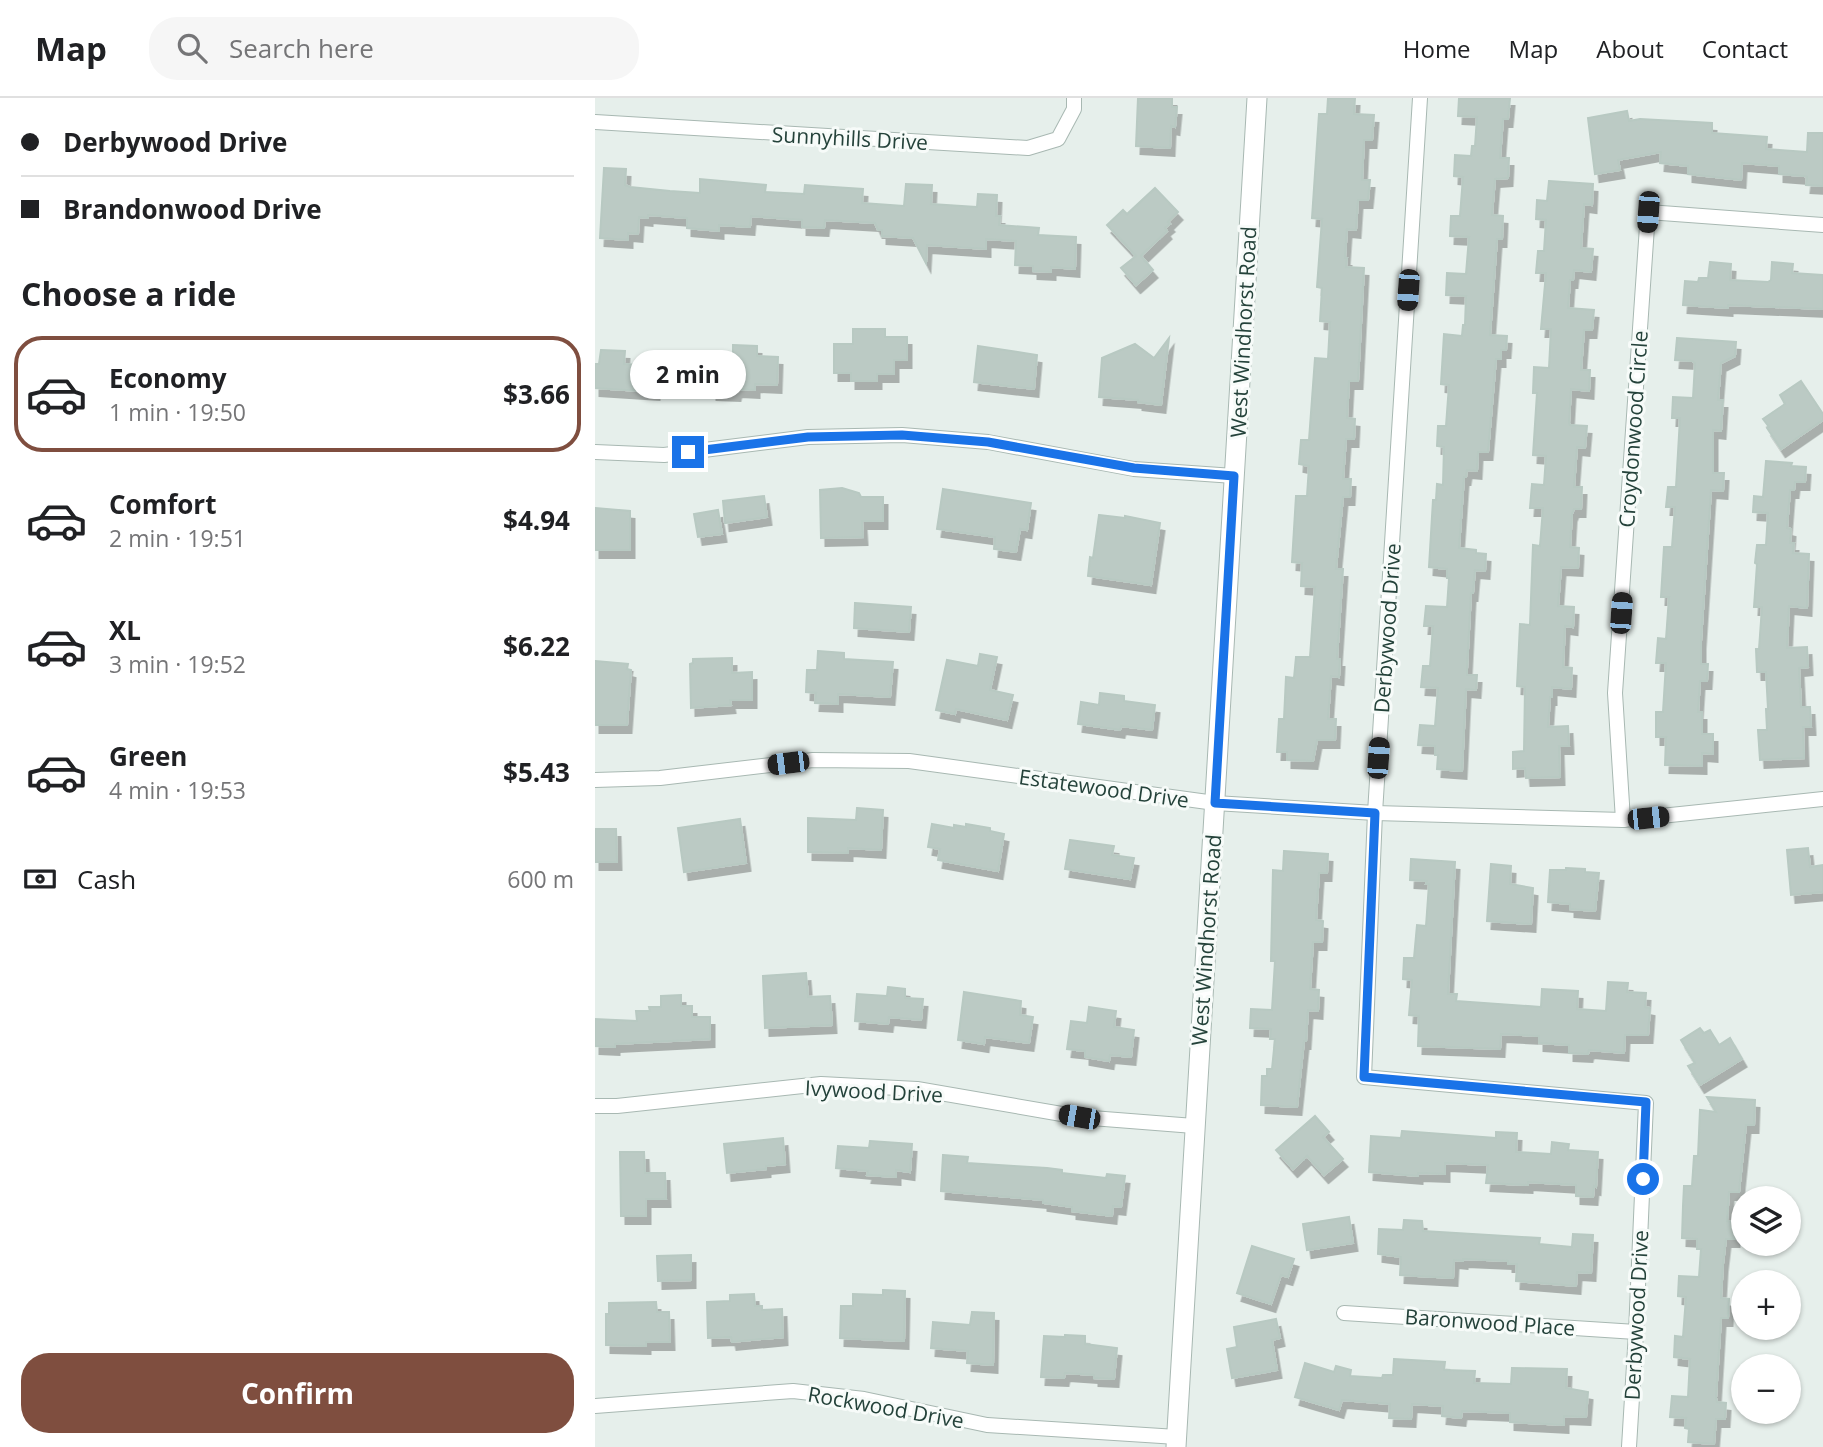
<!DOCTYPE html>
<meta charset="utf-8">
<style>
body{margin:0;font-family:"Open Sans",sans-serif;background:#f6f6f6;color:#202124;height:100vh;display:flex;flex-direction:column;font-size:26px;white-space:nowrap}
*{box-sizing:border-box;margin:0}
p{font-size:23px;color:#757577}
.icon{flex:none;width:38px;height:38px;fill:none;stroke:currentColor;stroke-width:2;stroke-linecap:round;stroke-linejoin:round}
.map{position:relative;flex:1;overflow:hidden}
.side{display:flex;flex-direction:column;background:#fff;width:595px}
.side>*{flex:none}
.top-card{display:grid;align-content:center;height:154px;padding:0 21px;background:#fff}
.fabs{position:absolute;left:1136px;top:1088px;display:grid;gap:14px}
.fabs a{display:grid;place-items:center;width:70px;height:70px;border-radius:50%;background:#fff;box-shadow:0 2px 5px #0004;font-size:35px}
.end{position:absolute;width:32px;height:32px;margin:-16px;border:9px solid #1a73e8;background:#fff;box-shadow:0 0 0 4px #fff}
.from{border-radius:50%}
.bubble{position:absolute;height:49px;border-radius:24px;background:#fff;box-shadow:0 2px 5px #0004;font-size:23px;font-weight:700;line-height:49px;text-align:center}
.car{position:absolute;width:21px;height:42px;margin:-21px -10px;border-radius:9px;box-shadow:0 0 5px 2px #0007;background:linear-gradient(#222 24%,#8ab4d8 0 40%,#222 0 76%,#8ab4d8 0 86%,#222 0)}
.top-card b{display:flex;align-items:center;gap:24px;height:66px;font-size:26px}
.top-card b+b{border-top:2px solid #e0e0e0}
.top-card i{width:18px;height:18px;background:#202124}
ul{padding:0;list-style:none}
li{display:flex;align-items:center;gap:21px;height:116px;margin:0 14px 10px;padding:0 7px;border:4px solid transparent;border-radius:28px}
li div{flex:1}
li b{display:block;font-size:26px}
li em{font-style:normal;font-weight:700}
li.current{border-color:#7f4e3f}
li>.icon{width:63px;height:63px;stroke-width:1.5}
h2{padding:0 21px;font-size:32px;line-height:84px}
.pay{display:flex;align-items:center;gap:18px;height:77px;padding:0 21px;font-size:26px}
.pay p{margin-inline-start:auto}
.cta{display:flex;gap:14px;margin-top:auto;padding:14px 21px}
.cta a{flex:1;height:80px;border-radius:28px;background:#7f4e3f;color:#fff;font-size:28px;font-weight:700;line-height:80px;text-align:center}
header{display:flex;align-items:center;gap:42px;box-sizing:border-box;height:98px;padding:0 35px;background:#fff;border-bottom:2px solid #e0e0e0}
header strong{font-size:33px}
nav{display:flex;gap:38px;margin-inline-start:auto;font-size:24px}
.search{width:490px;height:63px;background:#f6f6f6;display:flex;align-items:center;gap:18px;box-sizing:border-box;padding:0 24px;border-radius:28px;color:#757577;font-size:26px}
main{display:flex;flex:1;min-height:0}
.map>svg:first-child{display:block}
</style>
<header>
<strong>Map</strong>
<div class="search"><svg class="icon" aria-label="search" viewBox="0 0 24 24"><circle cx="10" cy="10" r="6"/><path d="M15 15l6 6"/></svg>Search here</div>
<nav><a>Home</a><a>Map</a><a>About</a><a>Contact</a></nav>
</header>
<main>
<section class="side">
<div class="top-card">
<b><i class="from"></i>Derbywood Drive</b>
<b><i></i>Brandonwood Drive</b>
</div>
<h2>Choose a ride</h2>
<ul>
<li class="current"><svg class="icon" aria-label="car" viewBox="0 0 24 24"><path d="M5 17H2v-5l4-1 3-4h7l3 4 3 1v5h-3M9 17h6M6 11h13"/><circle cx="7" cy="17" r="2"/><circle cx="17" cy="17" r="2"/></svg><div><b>Economy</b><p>1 min · 19:50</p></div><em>$3.66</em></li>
<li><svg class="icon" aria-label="car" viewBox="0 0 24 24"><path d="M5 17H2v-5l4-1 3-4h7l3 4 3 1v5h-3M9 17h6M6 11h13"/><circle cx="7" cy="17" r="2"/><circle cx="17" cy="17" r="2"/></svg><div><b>Comfort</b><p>2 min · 19:51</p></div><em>$4.94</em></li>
<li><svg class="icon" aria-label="car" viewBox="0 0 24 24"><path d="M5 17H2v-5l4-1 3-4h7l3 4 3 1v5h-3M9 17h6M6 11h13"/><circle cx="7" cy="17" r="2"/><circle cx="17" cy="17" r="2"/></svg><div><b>XL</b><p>3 min · 19:52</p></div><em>$6.22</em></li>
<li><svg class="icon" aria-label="car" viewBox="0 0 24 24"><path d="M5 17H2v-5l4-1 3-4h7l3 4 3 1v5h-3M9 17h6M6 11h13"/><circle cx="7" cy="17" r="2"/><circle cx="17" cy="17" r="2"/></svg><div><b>Green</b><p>4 min · 19:53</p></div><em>$5.43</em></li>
</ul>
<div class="pay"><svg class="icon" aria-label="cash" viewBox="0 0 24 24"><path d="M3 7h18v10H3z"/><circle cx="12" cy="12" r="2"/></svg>Cash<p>600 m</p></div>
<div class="cta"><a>Confirm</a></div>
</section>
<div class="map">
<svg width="1228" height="1349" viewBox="0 0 1228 1349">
<defs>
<filter id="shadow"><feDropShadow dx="4.5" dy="8" stdDeviation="0" flood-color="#0004"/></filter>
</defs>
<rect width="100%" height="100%" fill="#e6efeb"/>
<!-- building -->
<g fill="#bbcac4" stroke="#b8c9c2" stroke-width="2" filter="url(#shadow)">
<polygon points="543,0 577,0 577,9 582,9 580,29 576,28 575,50 541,48"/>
<polygon points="733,0 760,0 759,16 779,17 777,42 769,42 767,82 775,82 773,102 763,102 761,132 752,131 750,160 752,160 751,169 769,170 763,283 754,283 752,320 760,321 759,341 751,341 748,381 756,381 755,399 748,399 741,471 748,471 742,561 745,561 744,579 736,578 733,621 741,621 740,642 722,642 718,663 692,662 692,654 682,654 684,621 689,621 691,579 699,580 701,559 715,559 720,489 706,488 707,465 697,464 701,398 712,398 714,368 704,366 706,342 714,342 720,260 733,261 735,224 725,223 727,190 722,189 727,121 717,120 724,16 732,16"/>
<polygon points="864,0 915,0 913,21 908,21 905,60 914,60 913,80 900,81 897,117 908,118 907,141 902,141 895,237 912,238 911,252 906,252 906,261 901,261 893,354 883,354 882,373 872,372 871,379 869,379 864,450 881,452 881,455 891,456 890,473 880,472 878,495 876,495 872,571 872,577 882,577 881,592 871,591 867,673 842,671 843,657 840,657 840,648 823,647 825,627 840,628 843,590 826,589 828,568 835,568 838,528 829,528 831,508 852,509 854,480 852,480 852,471 834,469 838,402 841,402 842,386 848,387 849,349 842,348 843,328 851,328 854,287 846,286 849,236 867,238 868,227 870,227 871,198 851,197 852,175 871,176 874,139 855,138 856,118 865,118 868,79 859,78 860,57 876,58 877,48 880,48 882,19 863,18"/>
<polygon points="1032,13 1034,23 1045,21 1117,25 1117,35 1172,39 1171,51 1212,54 1213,35 1228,35 1228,88 1211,87 1212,79 1209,78 1184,76 1184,68 1147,65 1146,82 1093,76 1093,68 1065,65 1066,54 1023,62 1025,72 1000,76 993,20"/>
<polygon points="9,70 31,71 30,87 35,89 75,93 105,95 105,81 171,87 170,94 209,96 210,87 238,89 268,91 267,105 309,108 311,86 337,87 336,106 382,109 383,96 402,97 401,118 405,118 404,127 444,130 443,137 481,139 480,171 456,169 456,174 438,173 438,168 420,167 421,143 391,141 391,151 332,147 331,165 318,140 287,138 287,132 283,132 280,125 230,122 229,130 207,129 207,122 156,118 155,129 124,127 124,133 92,130 92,120 53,117 53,120 44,119 43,136 33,135 33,142 5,140"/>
<polygon points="954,83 998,86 997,107 989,106 986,150 998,151 996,174 979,172 978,182 975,182 973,210 999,212 997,232 989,232 986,272 995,272 994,293 976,291 974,325 975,327 992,328 990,350 982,349 979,389 987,389 986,411 979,411 977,416 975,449 984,450 983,470 966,469 963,508 979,509 978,529 970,528 968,569 977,570 976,591 957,589 957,599 955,599 953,629 973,628 974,648 964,648 965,679 931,680 930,670 918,671 918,654 929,653 930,589 922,588 925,526 935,527 938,447 945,448 948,410 935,410 937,386 949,387 951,358 938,357 942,295 938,295 939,269 954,270 956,231 946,231 951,175 941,175 943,153 949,153 951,122 941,121 942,102 952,103"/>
<polygon points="560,90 583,114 573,124 575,126 570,130 572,133 546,158 558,172 541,187 526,170 541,158 512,127 528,112 532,116"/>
<polygon points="1115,164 1136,166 1135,182 1173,184 1176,182 1177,164 1198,166 1197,175 1228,177 1228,211 1133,207 1133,210 1088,207 1090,183 1103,184 1104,180 1113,180"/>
<polygon points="258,231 290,231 290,239 312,239 312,262 299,262 299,276 282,276 282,283 256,283 256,275 239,275 239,246 258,246"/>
<polygon points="574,240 566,307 543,304 543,302 504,299 507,260 540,246 559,260"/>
<polygon points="1082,240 1141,244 1140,258 1126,265 1123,302 1128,302 1126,333 1118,332 1118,375 1129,375 1128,393 1116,392 1106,543 1106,566 1113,566 1112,583 1105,583 1103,614 1107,614 1107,636 1118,636 1118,656 1107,655 1107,668 1070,667 1071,639 1061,639 1061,614 1068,614 1071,565 1061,565 1063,540 1071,541 1074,499 1066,499 1069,449 1077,449 1080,409 1071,409 1073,389 1081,389 1085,320 1077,320 1078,299 1098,300 1100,265 1097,263 1080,262"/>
<polygon points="138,247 162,248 162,258 183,259 182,287 160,286 160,292 142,291 141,295 117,294 118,259 138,260"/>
<polygon points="383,248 442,257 439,291 379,284"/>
<polygon points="6,252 30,253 29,266 62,268 60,294 0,290 0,266 4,266"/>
<polygon points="1206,283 1228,316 1228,322 1186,351 1172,330 1174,329 1168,321 1190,306 1185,297"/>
<polygon points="1171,363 1197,365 1196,368 1211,369 1210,384 1200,384 1199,392 1195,392 1192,430 1196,431 1195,445 1199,445 1198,455 1214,456 1212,510 1194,508 1192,550 1212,549 1213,569 1204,570 1206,609 1215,609 1216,629 1208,629 1209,660 1165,662 1163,632 1172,632 1171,611 1173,611 1171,574 1162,574 1161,551 1164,551 1167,509 1159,509 1162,466 1160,465 1162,447 1171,447 1173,415 1158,414 1159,398 1168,399"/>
<polygon points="247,390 264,395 266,399 288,399 288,423 267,423 268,439 226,440 225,392"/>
<polygon points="348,391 436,405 432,432 425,431 421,454 399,451 400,439 342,431"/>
<polygon points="169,398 172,419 130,425 128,403"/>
<polygon points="0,410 35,413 35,452 0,452"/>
<polygon points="123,412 127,436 103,439 99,416"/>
<polygon points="504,417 530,420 530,418 565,425 556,487 493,478 495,459 498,460"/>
<polygon points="260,505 316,509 314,534 259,530"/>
<polygon points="223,553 249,555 249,561 298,564 295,599 243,596 243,606 220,605 221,595 211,594 212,572 222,572"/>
<polygon points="385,556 402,559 395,592 418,597 412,622 361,611 360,616 341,612 352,562 383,568"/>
<polygon points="137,560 137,575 157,574 157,602 135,602 136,607 96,610 95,566 98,565 98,561"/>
<polygon points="0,563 33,566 32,571 36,572 32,627 0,627"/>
<polygon points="505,595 529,598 529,603 560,607 557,632 526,628 525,632 483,626 486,604 504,607"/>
<polygon points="262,710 288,712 286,752 253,750 253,755 213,754 213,720 261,722"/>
<polygon points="145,721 151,765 89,774 83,730"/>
<polygon points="337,726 359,730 359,727 371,729 371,726 395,730 395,733 409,736 403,773 343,762 345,751 333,749"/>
<polygon points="0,731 21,731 22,764 0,764"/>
<polygon points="475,742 519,748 517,757 539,760 535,781 470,771"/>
<polygon points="1213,750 1215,769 1228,767 1228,794 1196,797 1192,752"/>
<polygon points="689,753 733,756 732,775 724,775 721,822 728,823 727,844 718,844 715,891 724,892 723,913 713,912 711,943 709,943 702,1009 666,1007 667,978 672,978 672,971 677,971 680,941 675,941 676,931 655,930 656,911 677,912 680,863 676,863 678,772 688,773"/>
<polygon points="816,761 860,764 853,896 862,896 861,903 946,909 947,891 983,893 982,911 1011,913 1013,884 1033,885 1032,894 1051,895 1050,909 1055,910 1053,937 1030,937 1029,955 994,952 993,956 974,955 974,947 944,945 944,938 906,936 905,951 823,948 824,918 814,917 817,882 808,881 809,860 819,860 822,827 831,828 834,786 831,786 832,783 815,782"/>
<polygon points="896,766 916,768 915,786 938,790 936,826 892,823"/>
<polygon points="971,770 990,771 990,774 1004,775 1000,813 975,811 975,806 953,804 955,772 971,772"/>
<polygon points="211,875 213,899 235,898 237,927 170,930 168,878"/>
<polygon points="293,889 310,891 310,900 328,901 326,922 294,919 293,926 260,923 262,896 292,898"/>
<polygon points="369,894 426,903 425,917 438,919 434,945 390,939 389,946 363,942"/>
<polygon points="86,897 86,908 97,908 97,919 115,919 115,941 20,946 20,949 0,948 0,921 42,923 41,913 55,913 54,909 66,909 66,898"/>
<polygon points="494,909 521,913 519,929 539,932 536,959 515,957 514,963 490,959 490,953 472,951 476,923 492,925"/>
<polygon points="1105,930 1109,935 1115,932 1124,947 1135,940 1147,961 1105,987 1093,968 1100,965 1086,942"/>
<polygon points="1112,999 1160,1002 1159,1027 1151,1027 1144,1094 1134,1094 1132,1123 1141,1124 1140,1141 1131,1141 1128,1166 1126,1200 1134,1201 1133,1220 1126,1220 1121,1300 1122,1304 1131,1305 1130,1321 1121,1321 1119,1346 1093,1344 1094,1331 1090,1330 1091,1320 1075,1319 1077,1298 1093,1299 1095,1261 1079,1259 1080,1238 1088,1239 1091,1199 1083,1198 1084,1178 1104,1179 1106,1151 1102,1151 1102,1141 1087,1140 1088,1108 1089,1088 1097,1088 1099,1058 1103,1058 1105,1012 1121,1014"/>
<polygon points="720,1018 734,1034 728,1039 748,1061 729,1077 712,1058 698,1071 681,1052"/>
<polygon points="807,1033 901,1040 901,1034 922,1035 921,1054 956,1056 957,1044 974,1046 973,1052 1003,1054 1001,1089 999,1088 998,1099 981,1098 981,1087 933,1084 933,1087 891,1085 893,1067 850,1065 850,1076 823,1075 823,1078 774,1074 776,1038 806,1040"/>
<polygon points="188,1040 190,1066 171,1068 171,1071 132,1075 129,1046"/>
<polygon points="275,1043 317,1046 315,1074 301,1072 301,1079 272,1077 273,1073 241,1070 243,1048 274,1050"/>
<polygon points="25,1054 49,1054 50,1075 70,1075 71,1101 51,1101 51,1118 26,1118"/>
<polygon points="348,1057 373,1059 372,1065 452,1070 467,1072 467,1075 511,1080 512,1076 530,1078 526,1109 518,1108 517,1118 477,1113 477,1109 448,1105 448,1102 346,1093"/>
<polygon points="754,1119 758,1145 712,1152 708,1126"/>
<polygon points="809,1122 827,1123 828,1133 945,1140 944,1146 977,1149 978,1136 998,1137 996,1175 982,1174 981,1188 921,1183 922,1166 913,1166 913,1163 868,1161 868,1163 859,1162 858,1180 805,1177 806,1159 783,1156 784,1131 808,1132"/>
<polygon points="657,1148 699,1161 693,1179 686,1177 676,1206 642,1195"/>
<polygon points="96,1157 96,1182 63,1183 62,1158"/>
<polygon points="288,1192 310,1193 309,1243 245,1240 246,1208 258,1208 258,1196 288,1197"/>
<polygon points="159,1196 160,1208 167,1208 167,1212 187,1211 188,1239 137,1244 136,1239 113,1240 112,1204 135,1203 135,1197"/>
<polygon points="61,1204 62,1214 74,1214 75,1244 51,1244 51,1248 11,1247 11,1216 14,1216 14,1205"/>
<polygon points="377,1214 399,1215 398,1267 372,1265 373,1253 336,1250 338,1224 375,1227"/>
<polygon points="681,1221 685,1240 677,1242 682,1272 637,1280 632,1251 642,1249 639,1229"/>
<polygon points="470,1237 490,1238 490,1246 522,1250 519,1281 499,1280 499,1277 470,1275 469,1280 446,1279 449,1238 470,1239"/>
<polygon points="799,1261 850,1264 849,1272 880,1273 879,1285 916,1286 917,1270 972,1271 971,1290 993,1294 991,1319 969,1318 969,1327 915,1324 915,1315 867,1313 866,1320 847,1318 848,1308 817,1306 816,1321 794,1320 795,1306 747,1302 744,1312 700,1299 710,1265 739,1274 741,1268 756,1272 755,1278 787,1280 788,1277 798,1277"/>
</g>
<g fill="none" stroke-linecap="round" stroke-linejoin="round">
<defs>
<g id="minor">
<polyline points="825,0 780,715 769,979 1051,1005 1041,1234 1034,1349"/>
<polyline points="0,24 433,50 463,41 479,11 479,0"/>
<polyline points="0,354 69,357 213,339 307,337 393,344 539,371 639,378"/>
<polyline points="0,682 65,680 218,662 314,663 620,705 780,715 1028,722 1228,701"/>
<polyline points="1028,722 1020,595 1053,114 1228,127"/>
<polyline points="0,1008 22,1008 226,986 322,991 484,1019 599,1028"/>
<polyline points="749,1215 1041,1234"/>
<polyline points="0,1308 198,1293 269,1301 392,1327 582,1339"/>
</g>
<polyline id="tertiary" points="581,1349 662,0"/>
</defs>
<!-- minor casing -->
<use href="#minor" stroke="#a8b8b2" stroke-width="16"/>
<!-- tertiary casing -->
<use href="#tertiary" stroke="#a8b8b2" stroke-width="21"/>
<!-- minor -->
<use href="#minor" stroke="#fff" stroke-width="14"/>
<!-- tertiary -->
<use href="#tertiary" stroke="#fff" stroke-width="19"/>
</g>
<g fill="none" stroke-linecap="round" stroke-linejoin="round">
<!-- route -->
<polyline stroke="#1a73e8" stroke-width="9" points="93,354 213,339 307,337 393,344 539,370 639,378 620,705 780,715 769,979 1051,1004 1048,1081"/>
</g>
<g text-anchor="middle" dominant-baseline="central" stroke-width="6" stroke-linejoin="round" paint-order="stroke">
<!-- street labels -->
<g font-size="21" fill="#24423a" stroke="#f7fbf9">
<text transform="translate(255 40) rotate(3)">Sunnyhills Drive</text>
<text transform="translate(648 234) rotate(-87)">West Windhorst Road</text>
<text transform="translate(1038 331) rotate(-86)">Croydonwood Circle</text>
<text transform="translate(792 530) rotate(-86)">Derbywood Drive</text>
<text transform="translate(509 690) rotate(8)">Estatewood Drive</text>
<text transform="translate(611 842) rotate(-86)">West Windhorst Road</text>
<text transform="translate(279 993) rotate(3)">Ivywood Drive</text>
<text transform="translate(1041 1217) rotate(-87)">Derbywood Drive</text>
<text transform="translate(895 1224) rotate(4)">Baronwood Place</text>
<text transform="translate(291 1309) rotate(10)">Rockwood Drive</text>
</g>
</g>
</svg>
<div class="fabs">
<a><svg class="icon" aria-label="layers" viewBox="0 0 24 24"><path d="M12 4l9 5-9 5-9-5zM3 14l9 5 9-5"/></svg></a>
<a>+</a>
<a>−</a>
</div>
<i class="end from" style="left:1048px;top:1081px"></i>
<i class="end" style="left:93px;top:354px"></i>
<div class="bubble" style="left:35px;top:252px;width:116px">2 min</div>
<i class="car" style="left:1053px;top:114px;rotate:184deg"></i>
<i class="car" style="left:813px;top:192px;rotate:184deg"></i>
<i class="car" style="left:1026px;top:515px;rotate:4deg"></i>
<i class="car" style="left:783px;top:660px;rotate:4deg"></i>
<i class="car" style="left:193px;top:665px;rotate:263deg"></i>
<i class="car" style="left:1053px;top:720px;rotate:84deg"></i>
<i class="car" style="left:484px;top:1019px;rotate:280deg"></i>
</div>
</main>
